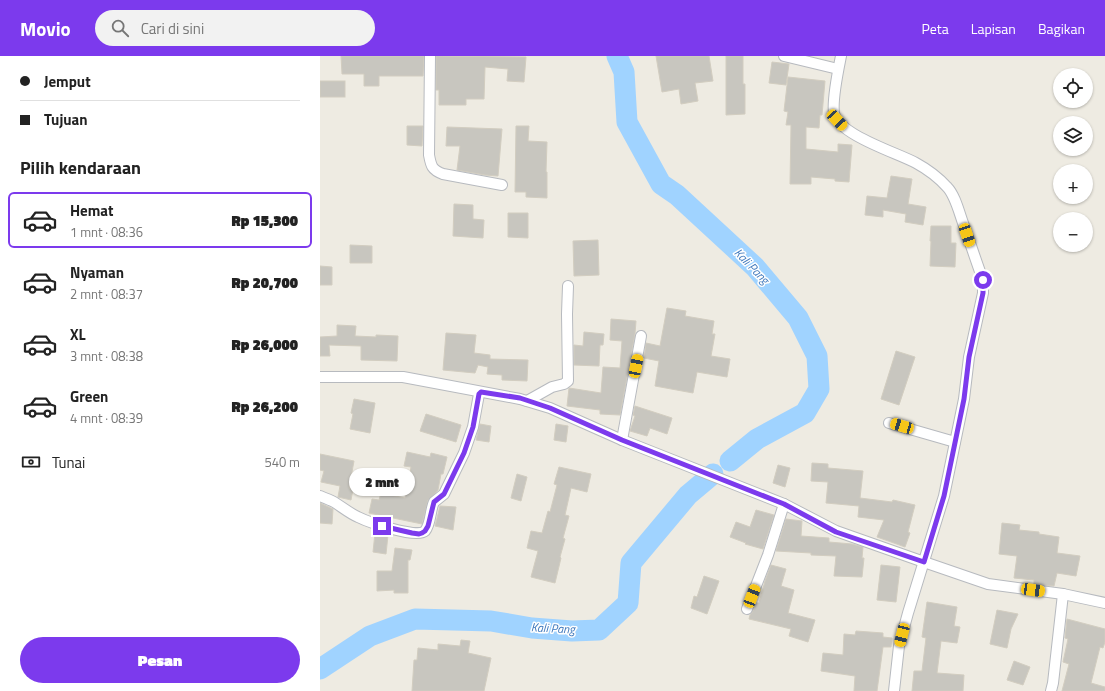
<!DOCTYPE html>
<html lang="id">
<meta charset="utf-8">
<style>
body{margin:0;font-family:"Titillium Web",sans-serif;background:#f2f2f2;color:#222;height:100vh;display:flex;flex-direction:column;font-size:15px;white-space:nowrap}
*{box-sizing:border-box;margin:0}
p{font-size:13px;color:#767676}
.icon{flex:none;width:22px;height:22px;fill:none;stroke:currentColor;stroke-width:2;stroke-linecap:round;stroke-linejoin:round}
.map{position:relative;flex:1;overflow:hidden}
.details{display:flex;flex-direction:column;background:#fff;width:320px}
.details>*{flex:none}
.guide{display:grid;align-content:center;height:88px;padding:0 20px;background:#fff}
.buttons{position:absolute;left:733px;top:12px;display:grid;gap:8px}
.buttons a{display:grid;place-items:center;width:40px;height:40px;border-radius:50%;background:#fff;box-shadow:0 1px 3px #0004;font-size:20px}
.end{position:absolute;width:18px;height:18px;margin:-9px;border:5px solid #7c3aed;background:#fff;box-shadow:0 0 0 2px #fff}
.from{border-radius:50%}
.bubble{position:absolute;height:28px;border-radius:14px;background:#fff;box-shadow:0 1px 3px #0004;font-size:13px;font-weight:800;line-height:28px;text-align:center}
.car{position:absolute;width:12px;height:24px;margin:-12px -6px;border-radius:5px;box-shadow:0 0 3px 1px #0007;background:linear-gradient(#f5c518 24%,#345 0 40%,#f5c518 0 76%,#345 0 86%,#f5c518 0)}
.guide b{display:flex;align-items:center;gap:14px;height:38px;font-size:15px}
.guide b+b{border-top:1px solid #e0e0e0}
.guide i{width:10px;height:10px;background:#222}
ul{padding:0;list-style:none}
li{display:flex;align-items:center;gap:12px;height:56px;margin:0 8px 6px;padding:0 12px;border:2px solid transparent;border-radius:6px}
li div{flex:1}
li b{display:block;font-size:15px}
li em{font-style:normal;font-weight:800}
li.on{border-color:#7c3aed}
li>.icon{width:36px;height:36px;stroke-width:1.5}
h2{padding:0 20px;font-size:18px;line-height:48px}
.pay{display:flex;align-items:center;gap:10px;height:44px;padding:0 20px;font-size:15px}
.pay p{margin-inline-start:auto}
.button{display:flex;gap:8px;margin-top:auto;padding:8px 20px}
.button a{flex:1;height:46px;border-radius:24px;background:#7c3aed;color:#fff;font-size:16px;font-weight:800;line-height:46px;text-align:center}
header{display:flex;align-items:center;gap:24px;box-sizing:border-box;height:56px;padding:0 20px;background:#7c3aed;color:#fff}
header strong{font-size:19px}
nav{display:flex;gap:22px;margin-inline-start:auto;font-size:14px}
.search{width:280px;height:36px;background:#f2f2f2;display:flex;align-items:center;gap:10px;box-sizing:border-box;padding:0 14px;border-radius:22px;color:#767676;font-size:15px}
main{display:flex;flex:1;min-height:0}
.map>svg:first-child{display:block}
</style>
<header>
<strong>Movio</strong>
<div class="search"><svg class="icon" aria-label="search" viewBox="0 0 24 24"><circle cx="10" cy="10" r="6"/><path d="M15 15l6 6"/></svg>Cari di sini</div>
<nav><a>Peta</a><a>Lapisan</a><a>Bagikan</a></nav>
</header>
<main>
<section class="details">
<div class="guide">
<b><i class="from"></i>Jemput</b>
<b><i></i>Tujuan</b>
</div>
<h2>Pilih kendaraan</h2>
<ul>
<li class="on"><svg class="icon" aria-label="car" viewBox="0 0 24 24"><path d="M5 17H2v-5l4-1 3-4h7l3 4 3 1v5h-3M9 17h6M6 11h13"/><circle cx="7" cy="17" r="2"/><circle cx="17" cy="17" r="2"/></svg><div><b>Hemat</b><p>1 mnt · 08:36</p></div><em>Rp 15,300</em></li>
<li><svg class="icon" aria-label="car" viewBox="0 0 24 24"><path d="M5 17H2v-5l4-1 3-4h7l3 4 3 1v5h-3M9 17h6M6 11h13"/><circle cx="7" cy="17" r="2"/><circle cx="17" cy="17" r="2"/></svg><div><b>Nyaman</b><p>2 mnt · 08:37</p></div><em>Rp 20,700</em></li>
<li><svg class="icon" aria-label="car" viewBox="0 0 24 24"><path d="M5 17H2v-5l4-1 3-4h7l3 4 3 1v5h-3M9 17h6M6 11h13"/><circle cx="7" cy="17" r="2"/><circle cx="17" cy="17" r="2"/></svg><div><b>XL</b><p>3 mnt · 08:38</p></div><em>Rp 26,000</em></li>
<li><svg class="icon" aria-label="car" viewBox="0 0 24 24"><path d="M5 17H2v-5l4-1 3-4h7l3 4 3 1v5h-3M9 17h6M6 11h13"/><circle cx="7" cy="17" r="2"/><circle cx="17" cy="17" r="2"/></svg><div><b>Green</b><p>4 mnt · 08:39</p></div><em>Rp 26,200</em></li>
</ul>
<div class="pay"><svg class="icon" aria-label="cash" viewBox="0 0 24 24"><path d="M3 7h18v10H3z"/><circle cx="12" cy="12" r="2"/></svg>Tunai<p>540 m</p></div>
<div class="button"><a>Pesan</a></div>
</section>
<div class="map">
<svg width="785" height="635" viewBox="0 0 785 635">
<rect width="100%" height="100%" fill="#eeebe2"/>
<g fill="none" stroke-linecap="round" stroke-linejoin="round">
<!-- river -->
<g stroke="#a0d3ff" stroke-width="21">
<polyline points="297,0 304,16 307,66 341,128 357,139 435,211 478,262 497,300 499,333 485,357 437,383 410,405"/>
<polyline points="0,613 50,580 95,563 171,565 212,572 252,575 279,574 308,547 311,507 368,439 393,418"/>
</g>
</g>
<!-- building -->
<g fill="#c8c6bf" stroke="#d2cdc0">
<polygon points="21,0 104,0 103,20 59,20 59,30 44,30 44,18 22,18"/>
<polygon points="116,0 206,1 204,26 187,25 188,13 165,11 164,43 146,43 146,49 119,49 119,34 116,34"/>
<polygon points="336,0 389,0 393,25 375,27 378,45 361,48 359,33 342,36"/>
<polygon points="406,0 423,0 423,28 425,28 425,58 406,59"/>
<polygon points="452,6 469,8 466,29 449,27"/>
<polygon points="468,21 505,25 502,59 500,59 499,72 486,71 486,93 518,96 518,88 532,89 529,126 515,125 515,123 491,121 491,128 470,128 471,69 466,69 468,56 464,55"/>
<rect x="0" y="25" width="25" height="16"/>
<polygon points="87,70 103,70 102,90 87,89"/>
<polygon points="196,70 209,70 208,85 227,86 226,116 227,116 227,142 206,141 206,136 195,136"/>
<polygon points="127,71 182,73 178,120 165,119 137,114 140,90 126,90"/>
<polygon points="571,120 592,123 588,148 606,151 603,169 585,166 586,158 563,154 563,161 545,159 547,140 567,142"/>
<polygon points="134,148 153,149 153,163 164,164 163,182 133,180"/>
<polygon points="188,157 208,157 208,182 188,181"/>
<polygon points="611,170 631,170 631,187 636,187 635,211 610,210 611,185 610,185"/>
<polygon points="278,184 279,219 254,220 253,185"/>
<polygon points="30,189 52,190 52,207 30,207"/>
<polygon points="0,210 12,211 12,229 0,229"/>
<polygon points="347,252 366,255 365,260 394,265 392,278 395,278 391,300 410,303 407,321 377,316 373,337 335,330 339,305 324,302 326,287 340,290"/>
<polygon points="291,263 316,265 315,278 300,359 280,358 280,354 247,350 249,332 281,337 283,311 300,312 302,285 290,284"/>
<polygon points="17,269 36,270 35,280 56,281 56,279 78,280 77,305 41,304 41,290 9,289 10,300 0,300 0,281 17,280"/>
<polygon points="264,276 284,278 283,289 280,289 279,310 254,309 254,289 263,290"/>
<polygon points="126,277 156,279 154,297 170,299 170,303 208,304 207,325 182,324 182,319 167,318 168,311 158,309 155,317 123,314"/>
<polygon points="576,295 595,301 579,349 561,343"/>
<polygon points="34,343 55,347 50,377 30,373 33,358 31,357"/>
<polygon points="315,350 352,362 347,378 330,372 327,380 310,375 315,360 313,359"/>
<polygon points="106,358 141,369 136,386 100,375"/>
<polygon points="160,368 171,370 169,386 156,384"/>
<polygon points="236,368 248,370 246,386 234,384"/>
<polygon points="87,396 110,401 111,397 127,401 123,418 121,418 118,434 108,444 102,468 49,457 52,443 59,444 61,437 85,442 91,411 84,410"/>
<polygon points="0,398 34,405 29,432 33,433 31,444 18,441 20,430 1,426 4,415 0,414"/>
<polygon points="492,407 508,408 508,412 543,415 540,442 572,446 573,444 595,449 588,476 590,477 585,491 557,481 564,464 538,461 539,450 506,447 508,426 491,425"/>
<polygon points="458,409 470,412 465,431 453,427"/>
<polygon points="239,411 271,418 267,436 251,432 245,459 249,460 243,482 245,483 240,501 241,502 235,527 211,521 218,495 207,492 211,475 222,477 228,455 230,456 237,429 234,428"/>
<polygon points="197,418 207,421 201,445 191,442"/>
<polygon points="0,447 13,453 12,468 0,467"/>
<polygon points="120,450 136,451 133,474 115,470"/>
<polygon points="436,454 454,459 443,493 425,488 426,487 410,481 416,466 430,471"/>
<polygon points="466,463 482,465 481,480 509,482 509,486 532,488 543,491 542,502 544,502 542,521 514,520 516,500 491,499 491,497 456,495"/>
<polygon points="682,467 700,469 699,474 719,476 719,478 739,481 737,497 760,500 756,520 737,517 734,530 714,528 714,524 694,522 697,500 679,498"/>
<polygon points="55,477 68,479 66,498 53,496"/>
<polygon points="75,492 92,494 90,504 88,504 88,537 74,537 74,534 57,535 57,515 72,515"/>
<polygon points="451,509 466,513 461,530 474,534 468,557 495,564 488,586 469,580 471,573 429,563 430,559 433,555 436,547 439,547 445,525"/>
<polygon points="561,509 580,511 576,546 557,544"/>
<polygon points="384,520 399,525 387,558 371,552 374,540 377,541"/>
<polygon points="607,546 637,551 634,570 640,571 637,587 621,585 617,617 644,619 643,635 592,635 594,615 602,615 606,582 602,581"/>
<polygon points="677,554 698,558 691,573 687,592 670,588"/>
<polygon points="747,563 785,573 785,586 783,592 780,591 771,627 785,631 785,635 742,635 749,608 743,606 748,583 745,582"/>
<polygon points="536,575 563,577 563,581 572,582 571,591 563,591 557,635 534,635 535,620 501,615 503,597 523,599 524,578 535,579"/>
<polygon points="141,584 150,585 148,597 171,602 164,635 92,635 94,604 97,604 98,592 118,594 118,588 140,590"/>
<polygon points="694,605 710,611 703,629 687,624"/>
</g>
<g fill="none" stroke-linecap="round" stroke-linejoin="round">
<defs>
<g id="minor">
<path d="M110 0 109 99C111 110 112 114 123 118L182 129"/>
<polyline points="464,0 518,13"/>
<path d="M521 0C518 15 512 43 514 57 518 79 578 97 596 107 607 113 618 121 627 131 635 139 639 156 643 167 650 186 656 205 663 224V237L649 301 644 343 624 440 588 557 579 590 574 635"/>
<polyline points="0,321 83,321 200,343 230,352 302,384 464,448 516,475 604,506 668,528 743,538 785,547"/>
<polyline points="207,345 232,331 244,328 248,325 247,258 248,230"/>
<polyline points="569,367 635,386"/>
<polyline points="302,384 321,280"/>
<path d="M0 440C5 442 10 444 14 446 22 451 29 457 38 461 48 466 97 483 105 475 111 468 110 454 114 446L124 438 144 397 153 371 159 338 161 336"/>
<polyline points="427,553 448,499 464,448"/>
<polyline points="731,635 733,627 743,538"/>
</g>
</defs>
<!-- minor casing -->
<use href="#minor" stroke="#b7babf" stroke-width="12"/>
<!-- minor -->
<use href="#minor" stroke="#fff" stroke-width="10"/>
</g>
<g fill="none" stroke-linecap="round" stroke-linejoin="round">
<!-- route -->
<polyline stroke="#7c3aed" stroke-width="5" points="62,470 92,477 99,478 102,477 105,475 108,470 114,446 124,438 144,397 153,371 159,338 161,336 200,342 230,352 302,384 464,448 516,476 604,506 624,440 644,343 649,301 663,237 663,224"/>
</g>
<g text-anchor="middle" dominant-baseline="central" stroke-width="3" stroke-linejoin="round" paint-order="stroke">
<!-- water labels -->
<g font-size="12" font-style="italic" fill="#3f78bc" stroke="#fff">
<text transform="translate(432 210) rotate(46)">Kali Pang</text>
<text transform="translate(233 572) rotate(3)">Kali Pang</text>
</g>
</g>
</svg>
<div class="buttons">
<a><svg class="icon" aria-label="locate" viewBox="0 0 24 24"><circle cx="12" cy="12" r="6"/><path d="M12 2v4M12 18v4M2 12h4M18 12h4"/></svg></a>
<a><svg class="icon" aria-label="layers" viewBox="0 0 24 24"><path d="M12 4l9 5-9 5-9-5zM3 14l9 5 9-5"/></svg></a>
<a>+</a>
<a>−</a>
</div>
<i class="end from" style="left:663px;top:224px"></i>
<i class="end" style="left:62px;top:470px"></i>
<div class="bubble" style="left:29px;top:412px;width:66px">2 mnt</div>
<i class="car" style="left:517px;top:64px;rotate:137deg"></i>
<i class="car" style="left:647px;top:179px;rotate:161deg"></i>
<i class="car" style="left:316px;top:310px;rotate:11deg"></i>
<i class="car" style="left:582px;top:370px;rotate:286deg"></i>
<i class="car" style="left:713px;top:534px;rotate:98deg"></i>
<i class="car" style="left:432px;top:540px;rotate:21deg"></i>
<i class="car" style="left:582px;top:579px;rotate:194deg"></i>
</div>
</main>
